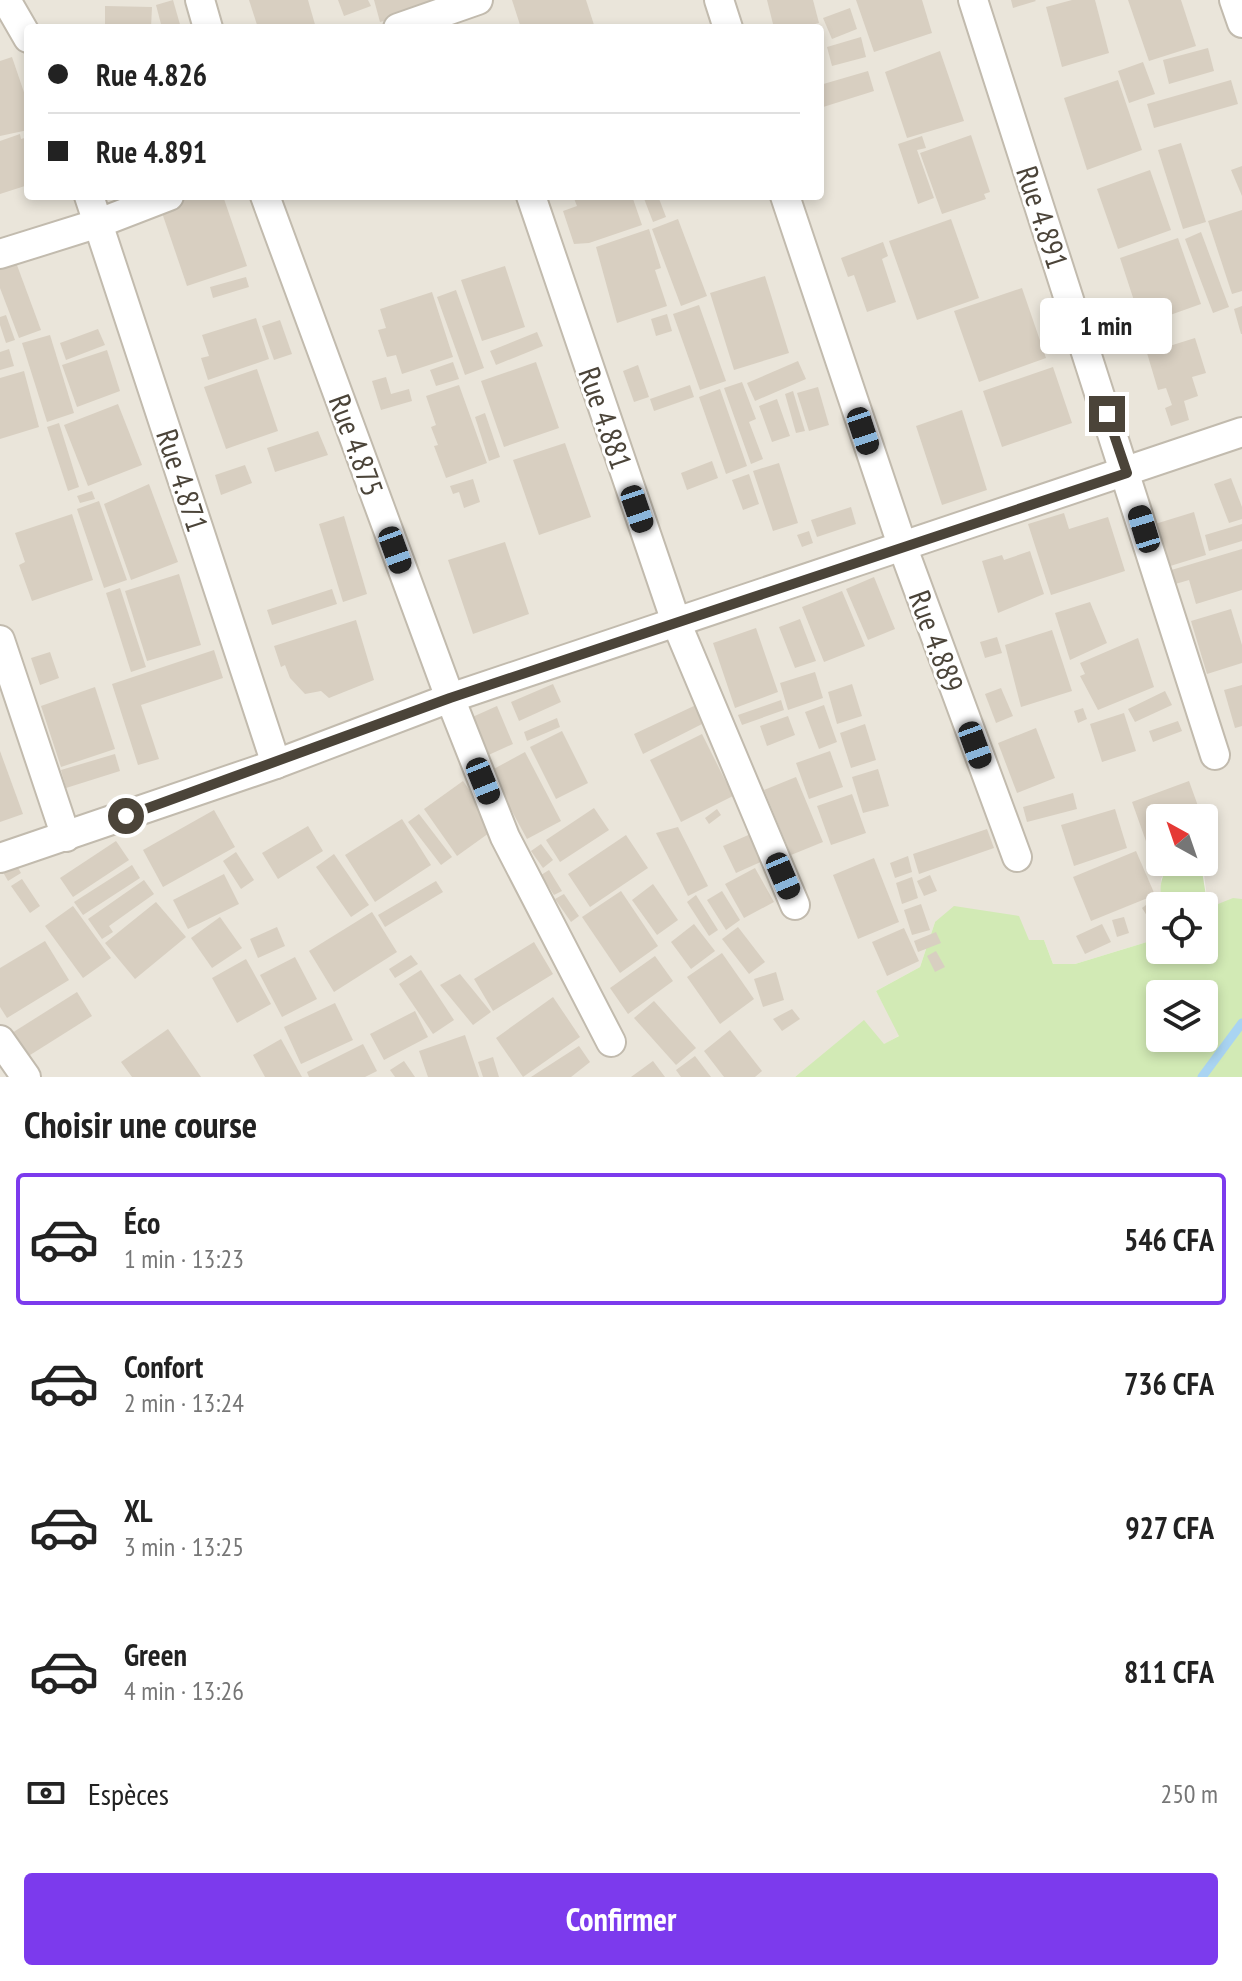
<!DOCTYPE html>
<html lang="fr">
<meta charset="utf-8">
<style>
body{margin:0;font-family:"PT Sans Narrow",sans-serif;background:#f6f6f6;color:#222;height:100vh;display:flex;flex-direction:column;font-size:30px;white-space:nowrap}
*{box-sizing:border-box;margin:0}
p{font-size:26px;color:#767676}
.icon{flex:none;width:44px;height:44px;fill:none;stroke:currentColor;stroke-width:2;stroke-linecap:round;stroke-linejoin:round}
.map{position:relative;height:1077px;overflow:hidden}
.drawer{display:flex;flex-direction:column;background:#fff;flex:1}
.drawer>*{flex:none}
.hud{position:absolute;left:24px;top:24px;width:800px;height:176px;border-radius:8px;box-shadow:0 4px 12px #0003;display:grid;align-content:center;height:176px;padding:0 24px;background:#fff}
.needle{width:52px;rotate:320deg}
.fabs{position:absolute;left:1146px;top:804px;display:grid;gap:16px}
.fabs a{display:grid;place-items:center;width:72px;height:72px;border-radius:8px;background:#fff;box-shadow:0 4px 12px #0003;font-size:40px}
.end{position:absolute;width:36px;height:36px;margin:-18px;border:10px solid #4b4439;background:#fff;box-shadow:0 0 0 4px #fff}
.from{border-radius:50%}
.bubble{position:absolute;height:56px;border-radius:8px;background:#fff;box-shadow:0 4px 12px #0003;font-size:26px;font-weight:600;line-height:56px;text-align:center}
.car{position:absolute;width:24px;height:48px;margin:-24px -12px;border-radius:10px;box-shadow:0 0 6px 2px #0007;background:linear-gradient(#222 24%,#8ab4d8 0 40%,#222 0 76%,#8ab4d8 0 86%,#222 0)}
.hud b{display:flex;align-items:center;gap:28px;height:76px;font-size:30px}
.hud b+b{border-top:2px solid #e0e0e0}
.hud i{width:20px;height:20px;background:#222}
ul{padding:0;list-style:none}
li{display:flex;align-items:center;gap:24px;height:132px;margin:0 16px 12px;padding:0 8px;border:4px solid transparent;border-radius:8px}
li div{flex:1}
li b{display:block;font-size:30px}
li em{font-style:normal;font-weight:600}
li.current{border-color:#7c3aed}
li>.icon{width:72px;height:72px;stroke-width:1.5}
h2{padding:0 24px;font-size:36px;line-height:96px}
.pay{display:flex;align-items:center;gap:20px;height:88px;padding:0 24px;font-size:30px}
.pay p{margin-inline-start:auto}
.action{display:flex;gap:16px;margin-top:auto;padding:16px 24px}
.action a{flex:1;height:92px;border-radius:8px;background:#7c3aed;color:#fff;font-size:32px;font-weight:600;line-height:92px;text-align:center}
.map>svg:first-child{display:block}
</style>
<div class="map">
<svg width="1242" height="1077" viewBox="0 0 1242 1077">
<rect width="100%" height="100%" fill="#f6f3ec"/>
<!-- residential -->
<path fill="#eae5da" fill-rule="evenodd" d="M0 0H1242V899H1233L1208 908 1204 873 1201 865 1195 862H1204V818H1160V862H1193L1171 864 1161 879 1163 906H1160V938L1075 964H1053L1044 940H1029L935 922 920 967 876 991 900 1035 885 1044 827 1054 795 1077H0ZM28 28H820V196H28Z"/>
<!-- green -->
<path fill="#d2eab5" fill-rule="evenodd" d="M1195 862 1201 865 1208 908 1233 898 1242 899V1077H795L864 1020 884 1044 899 1036 876 991 920 967 935 922 954 906 1019 916 1029 940H1044L1053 964H1075L1160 938V950H1204V906H1163C1159 890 1159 877 1171 864ZM1160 994H1204V1038H1160Z"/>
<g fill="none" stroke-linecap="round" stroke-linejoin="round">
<!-- stream -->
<polyline stroke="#a9d4f2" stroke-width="9" points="1202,1077 1242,1023"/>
</g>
<!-- building -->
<g fill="#d8cfc1">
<polygon points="173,0 181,28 162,28 156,5"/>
<polygon points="249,0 308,0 316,28 258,28"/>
<polygon points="338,0 368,0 371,6 344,16"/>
<polygon points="374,0 434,0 436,7 380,22"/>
<polygon points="512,0 586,0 595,28 521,28"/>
<polygon points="767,0 813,0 819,23 801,28 774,28"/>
<polygon points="856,0 922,0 932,33 874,52"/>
<polygon points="1011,0 1035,0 1036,1 1013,8"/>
<polygon points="1072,0 1095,0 1109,53 1062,67 1046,7"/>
<polygon points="1128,0 1181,0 1196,46 1149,61"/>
<polygon points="105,6 152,7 151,28 105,28"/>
<polygon points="850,8 857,29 832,39 823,18"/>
<polygon points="861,37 866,57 832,66 827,47"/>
<polygon points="1208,48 1214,71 1169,84 1163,60"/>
<polygon points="940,51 964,121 907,138 885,72"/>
<polygon points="12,57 28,104 28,130 0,136 0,61"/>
<polygon points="1143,62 1155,94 1129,103 1118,71"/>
<polygon points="868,71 874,91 820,108 820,85"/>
<polygon points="1118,80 1142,150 1087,170 1064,98"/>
<polygon points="1231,80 1238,104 1154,128 1147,104"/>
<polygon points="20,134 21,139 28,137 28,185 0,194 0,141"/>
<polygon points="971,135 990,192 984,194 986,199 942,214 920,153"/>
<polygon points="922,136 926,148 917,150 934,198 918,204 898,144"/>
<polygon points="1181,143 1206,222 1183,229 1158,150"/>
<polygon points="1242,166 1242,196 1231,170"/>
<polygon points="1150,170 1171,230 1118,249 1097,189"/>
<polygon points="182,196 223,196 247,266 187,286 159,204"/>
<polygon points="573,196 632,196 642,225 589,243 574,244 563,211 577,206"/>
<polygon points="643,196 658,196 666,217 653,222"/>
<polygon points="1242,210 1242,291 1232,294 1208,221"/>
<polygon points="678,219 707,296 681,306 652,229"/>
<polygon points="951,219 979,298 917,320 889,241"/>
<polygon points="649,229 661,268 655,270 667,306 617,323 596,247"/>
<polygon points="1201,232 1229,307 1213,313 1185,239"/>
<polygon points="1178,238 1201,304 1142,325 1120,258"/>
<polygon points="883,242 888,256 882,259 896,302 867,312 854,275 848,277 841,258"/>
<polygon points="14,257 41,330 19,338 0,288 0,262"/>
<polygon points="505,266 525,327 482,341 461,280"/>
<polygon points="765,276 789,353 734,370 710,293"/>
<polygon points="246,277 249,287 213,298 210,287"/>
<polygon points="1022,288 1046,358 979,382 954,311"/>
<polygon points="456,290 484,368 465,375 437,297"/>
<polygon points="432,292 453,357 402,374 396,355 387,357 378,330 386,328 380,309"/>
<polygon points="699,305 726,381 700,390 673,314"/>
<polygon points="1242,306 1242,334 1241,334 1234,309"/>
<polygon points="667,314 672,331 656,336 651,319"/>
<polygon points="6,315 15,340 6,343 0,325 0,317"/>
<polygon points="256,318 269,359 208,380 201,358 209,356 202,335"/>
<polygon points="280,320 292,354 274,360 262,326"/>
<polygon points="98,329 105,345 66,360 60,343"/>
<polygon points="537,332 543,346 496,365 490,351"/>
<polygon points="50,335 74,413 47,422 22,343"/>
<polygon points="1195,338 1206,373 1192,377 1198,396 1184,401 1189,420 1171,426 1165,408 1172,405 1166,388 1158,390 1147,353"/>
<polygon points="9,349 14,366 0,370 0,352"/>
<polygon points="107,350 120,391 77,407 62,365"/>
<polygon points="798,361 806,379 755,401 747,383"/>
<polygon points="453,362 459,379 436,386 430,370"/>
<polygon points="536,362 559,428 504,447 481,381"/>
<polygon points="638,365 649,397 634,402 623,371"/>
<polygon points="1053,367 1072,423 1002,447 983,391"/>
<polygon points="257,369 278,431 226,449 204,387"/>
<polygon points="24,371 39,427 0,439 0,378"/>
<polygon points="386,377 391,394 409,389 412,401 381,410 372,381"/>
<polygon points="742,382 756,419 749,422 763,459 751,464 724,388"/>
<polygon points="459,385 487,463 446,478 434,446 438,445 431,427 436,425 426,396"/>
<polygon points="690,385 694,397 654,411 650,399"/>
<polygon points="818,387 829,425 809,431 797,393"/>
<polygon points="720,389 747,466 726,474 699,397"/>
<polygon points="793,391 805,431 796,433 785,394"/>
<polygon points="777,399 790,436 772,442 759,406"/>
<polygon points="118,404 142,465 88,486 64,425"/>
<polygon points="962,410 987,490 942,505 916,426"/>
<polygon points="485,413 500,457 489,461 475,417"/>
<polygon points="59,423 79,487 68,491 47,427"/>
<polygon points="318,431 328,455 275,472 267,448"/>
<polygon points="565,443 591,517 539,535 513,460"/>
<polygon points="712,461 718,478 687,490 681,473"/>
<polygon points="779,463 798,523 773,531 753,471"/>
<polygon points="245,465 252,483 221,495 215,475"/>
<polygon points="749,474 759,504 743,510 732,480"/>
<polygon points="1231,478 1242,507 1242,519 1229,523 1214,484"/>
<polygon points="473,479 480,502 464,508 459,492 453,494 450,486"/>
<polygon points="149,484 178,562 131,580 104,504"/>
<polygon points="92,491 95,499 80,503 77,496"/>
<polygon points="99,501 127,580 104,588 77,509"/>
<polygon points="851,507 856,524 817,537 811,520"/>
<polygon points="1194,512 1206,555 1167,567 1155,524"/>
<polygon points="1064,513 1069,529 1108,517 1125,571 1051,595 1028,524"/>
<polygon points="72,514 93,580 32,601 19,565 25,562 15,533"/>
<polygon points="344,516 367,594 343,602 319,524"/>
<polygon points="1242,524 1242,541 1209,551 1205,535"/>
<polygon points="809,531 813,543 802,547 797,535"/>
<polygon points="505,542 529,614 473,634 448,560"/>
<polygon points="1242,549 1242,590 1196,604 1189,580 1172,585 1168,571"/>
<polygon points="1030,551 1044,594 998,613 982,561 1002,555 1004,560"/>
<polygon points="179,574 201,645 147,661 125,591"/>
<polygon points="874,577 895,629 868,640 846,589"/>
<polygon points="120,588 146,667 131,672 106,593"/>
<polygon points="332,589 337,604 272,625 267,610"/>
<polygon points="842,591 865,646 824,662 802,607"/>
<polygon points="1090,602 1107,643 1070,660 1055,613"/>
<polygon points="1231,609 1242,645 1242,663 1207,674 1191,621"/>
<polygon points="800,619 816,661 795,668 779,627"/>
<polygon points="356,620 374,680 329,698 321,691 305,694 290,678 285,665 281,667 274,646"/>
<polygon points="756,628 778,692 735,708 713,643"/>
<polygon points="1052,630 1072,691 1021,707 1005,645"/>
<polygon points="997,637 1002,653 985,658 980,642"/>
<polygon points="1138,638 1154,687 1098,710 1080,676 1085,674 1080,663"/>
<polygon points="214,650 223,678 141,705 159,759 138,765 112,684"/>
<polygon points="50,652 59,678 40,685 31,658"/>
<polygon points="815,672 823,698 788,710 780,683"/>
<polygon points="553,684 561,702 519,721 511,702"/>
<polygon points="852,684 862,716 837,724 828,692"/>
<polygon points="1242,685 1242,726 1235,728 1224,690"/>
<polygon points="95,687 115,749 61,767 41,706"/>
<polygon points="1001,688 1013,716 996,723 985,694"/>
<polygon points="1165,691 1172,705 1135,722 1128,709"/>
<polygon points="781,700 784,710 742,725 738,715"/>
<polygon points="696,705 704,723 643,754 634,734"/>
<polygon points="824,705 837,742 819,749 805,712"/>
<polygon points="497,706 513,744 484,757 468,719"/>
<polygon points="1083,708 1087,719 1078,723 1074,711"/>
<polygon points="1124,713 1136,751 1102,762 1090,724"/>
<polygon points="788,716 795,735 767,746 760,726"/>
<polygon points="557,718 560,727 527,741 524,732"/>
<polygon points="1178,721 1182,731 1153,742 1149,731"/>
<polygon points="865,724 876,760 851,768 840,733"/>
<polygon points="1036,728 1055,778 1017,793 998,743"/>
<polygon points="562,731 588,783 556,799 530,747"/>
<polygon points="702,734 733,796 681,822 650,760"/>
<polygon points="0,751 23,814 0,822"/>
<polygon points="830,751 843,787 809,799 796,763"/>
<polygon points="525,752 561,821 527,839 490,771"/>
<polygon points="115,754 120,771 66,788 61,770"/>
<polygon points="878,769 889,806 863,813 852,777"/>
<polygon points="796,777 823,842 791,855 764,790"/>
<polygon points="463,781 496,828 457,856 424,809"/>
<polygon points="1189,781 1198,806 1191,809 1194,818 1160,818 1160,839 1147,844 1132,802"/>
<polygon points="1073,793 1077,809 1027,822 1023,807"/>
<polygon points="852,794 866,833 831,845 817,806"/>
<polygon points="594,808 609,830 560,862 546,840"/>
<polygon points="717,809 721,815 709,824 705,818"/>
<polygon points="1115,809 1127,848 1074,866 1061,825"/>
<polygon points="214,810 235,847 163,887 143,850"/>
<polygon points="419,814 452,857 441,865 408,822"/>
<polygon points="402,819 431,865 375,902 345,855"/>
<polygon points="308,826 323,851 278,879 262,853"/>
<polygon points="678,827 708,886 688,896 656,833"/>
<polygon points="987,829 994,848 919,874 913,854"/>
<polygon points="753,833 765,860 736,873 723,846"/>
<polygon points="626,835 648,868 590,907 568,874"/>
<polygon points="116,841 129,860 73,897 60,878"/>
<polygon points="541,844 553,860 543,868 531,851"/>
<polygon points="1136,851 1155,895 1091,921 1073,877"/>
<polygon points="236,852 254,880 241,889 223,861"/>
<polygon points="334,854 369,905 351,917 316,867"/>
<polygon points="908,856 912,872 895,878 890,863"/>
<polygon points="12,857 21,873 8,881 0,867"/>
<polygon points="874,858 899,922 858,939 833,875"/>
<polygon points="132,865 140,878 83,915 74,902"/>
<polygon points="755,868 774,902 744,918 725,884"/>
<polygon points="549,870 562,891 554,895 541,875"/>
<polygon points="224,874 239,904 188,929 173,900"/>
<polygon points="930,875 937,891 924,896 917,881"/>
<polygon points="912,877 918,898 902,904 896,883"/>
<polygon points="22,879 40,906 30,913 11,886"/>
<polygon points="144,880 154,894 109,926 113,932 102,939 88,919"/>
<polygon points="436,881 443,892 385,927 378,915"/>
<polygon points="653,884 678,920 657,935 632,900"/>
<polygon points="621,891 658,946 620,973 582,917"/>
<polygon points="722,891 740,920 726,930 707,900"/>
<polygon points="564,894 579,916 571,922 555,899"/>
<polygon points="696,895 718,930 709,936 687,902"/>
<polygon points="156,902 186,937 135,979 105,943"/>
<polygon points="1150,902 1158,913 1149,919 1142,908"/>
<polygon points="921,904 930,930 912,935 904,910"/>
<polygon points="73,906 111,958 83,978 45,926"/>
<polygon points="372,912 397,952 334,992 309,951"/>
<polygon points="220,917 242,948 212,968 191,938"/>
<polygon points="1124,917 1129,933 1117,937 1112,920"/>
<polygon points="694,924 715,951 691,969 671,942"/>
<polygon points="1102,924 1111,942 1085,954 1076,936"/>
<polygon points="277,927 285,946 258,958 250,939"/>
<polygon points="738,927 765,962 749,974 722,939"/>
<polygon points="904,928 919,961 887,976 872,942"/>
<polygon points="936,932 941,943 918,952 914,941"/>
<polygon points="45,941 69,980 7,1018 0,1007 0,968"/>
<polygon points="534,942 553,974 493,1011 474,979"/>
<polygon points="936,951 945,967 935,972 927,956"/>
<polygon points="722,953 754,999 720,1024 687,977"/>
<polygon points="411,955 418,964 395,978 389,969"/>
<polygon points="655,956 673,981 628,1014 610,988"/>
<polygon points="295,957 317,999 282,1017 260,975"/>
<polygon points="246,959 271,1004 237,1023 212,978"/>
<polygon points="421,970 454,1020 433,1034 399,984"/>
<polygon points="776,972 784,1000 763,1007 754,979"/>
<polygon points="460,974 491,1012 473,1025 440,985"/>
<polygon points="77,992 92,1016 19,1062 4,1038"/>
<polygon points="553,997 580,1037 523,1077 496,1038"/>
<polygon points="654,1001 696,1048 676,1065 634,1018"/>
<polygon points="335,1003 353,1040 301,1064 284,1027"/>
<polygon points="792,1009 800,1019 782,1031 773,1019"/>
<polygon points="415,1011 428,1037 384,1060 370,1034"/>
<polygon points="168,1029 201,1077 132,1077 121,1062"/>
<polygon points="730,1030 762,1071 755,1077 724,1077 704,1051"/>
<polygon points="465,1035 479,1077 428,1077 419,1051"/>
<polygon points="281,1039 302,1077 265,1077 253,1055"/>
<polygon points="363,1044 377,1071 365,1077 309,1077 307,1072"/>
<polygon points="579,1046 590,1062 571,1077 531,1077"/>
<polygon points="695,1056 711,1077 681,1077 676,1070"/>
<polygon points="493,1057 499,1077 483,1077 478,1062"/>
<polygon points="404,1061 415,1077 395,1077 390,1070"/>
<polygon points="653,1061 665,1077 631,1077"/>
</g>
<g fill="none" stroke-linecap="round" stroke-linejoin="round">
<defs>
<g id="street">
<polyline points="6,0 28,38"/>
<polyline points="200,0 208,28"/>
<polyline points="719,0 728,28"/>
<polyline points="973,0 1215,755"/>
<polyline points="1234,0 1242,23"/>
<polyline points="398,28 478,0"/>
<polyline points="89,196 276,764"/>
<polyline points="265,196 450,698 505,837 611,1042"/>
<polyline points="531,196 676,622 795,905"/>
<polyline points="785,196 903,548 1017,857"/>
<polyline points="0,254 99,223 169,196"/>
<polyline points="0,640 66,837"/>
<polyline points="0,858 276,764 450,698 1242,432"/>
<polyline points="0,1040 26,1077"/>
</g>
</defs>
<!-- street casing -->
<use href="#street" stroke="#c2bbae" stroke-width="32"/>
<!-- street -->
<use href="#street" stroke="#fff" stroke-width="28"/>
</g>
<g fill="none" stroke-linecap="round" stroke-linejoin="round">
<!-- route -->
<polyline stroke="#4b4439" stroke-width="10" points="126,816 450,698 1127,473 1107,414"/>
</g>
<g text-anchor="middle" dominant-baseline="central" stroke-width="6" stroke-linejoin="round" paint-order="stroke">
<!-- street labels -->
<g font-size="30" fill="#4b4439" stroke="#fff">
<text transform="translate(1043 217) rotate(72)">Rue 4.891</text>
<text transform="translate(606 418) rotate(71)">Rue 4.881</text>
<text transform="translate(357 445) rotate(70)">Rue 4.875</text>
<text transform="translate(183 480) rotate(72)">Rue 4.871</text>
<text transform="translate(937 641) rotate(70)">Rue 4.889</text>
</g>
</g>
</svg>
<div class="fabs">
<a><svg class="needle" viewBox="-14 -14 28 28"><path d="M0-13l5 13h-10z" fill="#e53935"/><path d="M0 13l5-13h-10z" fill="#767676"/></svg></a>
<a><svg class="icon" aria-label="locate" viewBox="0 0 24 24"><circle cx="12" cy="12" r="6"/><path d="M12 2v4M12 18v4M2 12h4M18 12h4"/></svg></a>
<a><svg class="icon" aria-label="layers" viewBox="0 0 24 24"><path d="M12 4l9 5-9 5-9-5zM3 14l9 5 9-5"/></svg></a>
</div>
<i class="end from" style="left:126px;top:816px"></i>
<i class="end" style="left:1107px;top:414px"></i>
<div class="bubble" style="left:1040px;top:298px;width:132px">1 min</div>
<i class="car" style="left:863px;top:431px;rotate:162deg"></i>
<i class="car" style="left:637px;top:509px;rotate:161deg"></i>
<i class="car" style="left:1144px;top:529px;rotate:343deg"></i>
<i class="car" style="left:395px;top:550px;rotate:160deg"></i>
<i class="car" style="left:975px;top:745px;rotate:160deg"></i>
<i class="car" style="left:483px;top:781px;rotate:158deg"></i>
<i class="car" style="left:783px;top:876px;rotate:157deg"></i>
<div class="hud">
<b><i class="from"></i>Rue 4.826</b>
<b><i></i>Rue 4.891</b>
</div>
</div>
<section class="drawer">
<h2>Choisir une course</h2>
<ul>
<li class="current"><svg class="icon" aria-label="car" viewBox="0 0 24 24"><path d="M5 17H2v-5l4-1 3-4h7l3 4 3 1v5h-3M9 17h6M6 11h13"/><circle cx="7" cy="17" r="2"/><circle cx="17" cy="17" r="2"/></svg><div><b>Éco</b><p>1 min · 13:23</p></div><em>546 CFA</em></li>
<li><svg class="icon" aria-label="car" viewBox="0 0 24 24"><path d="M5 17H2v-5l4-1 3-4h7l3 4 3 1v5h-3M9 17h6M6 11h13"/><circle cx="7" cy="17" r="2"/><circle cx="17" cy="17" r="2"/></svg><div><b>Confort</b><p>2 min · 13:24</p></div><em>736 CFA</em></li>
<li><svg class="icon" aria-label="car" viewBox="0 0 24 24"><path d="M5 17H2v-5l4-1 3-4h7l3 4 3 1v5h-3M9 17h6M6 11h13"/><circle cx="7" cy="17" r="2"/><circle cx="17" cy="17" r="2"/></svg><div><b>XL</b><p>3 min · 13:25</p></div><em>927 CFA</em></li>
<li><svg class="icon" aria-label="car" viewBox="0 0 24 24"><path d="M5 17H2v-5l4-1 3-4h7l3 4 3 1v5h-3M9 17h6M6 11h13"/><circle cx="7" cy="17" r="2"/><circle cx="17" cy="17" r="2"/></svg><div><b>Green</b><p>4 min · 13:26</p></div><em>811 CFA</em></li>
</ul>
<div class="pay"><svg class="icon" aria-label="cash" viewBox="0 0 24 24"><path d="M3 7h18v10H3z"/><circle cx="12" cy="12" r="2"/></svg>Espèces<p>250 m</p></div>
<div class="action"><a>Confirmer</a></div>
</section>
